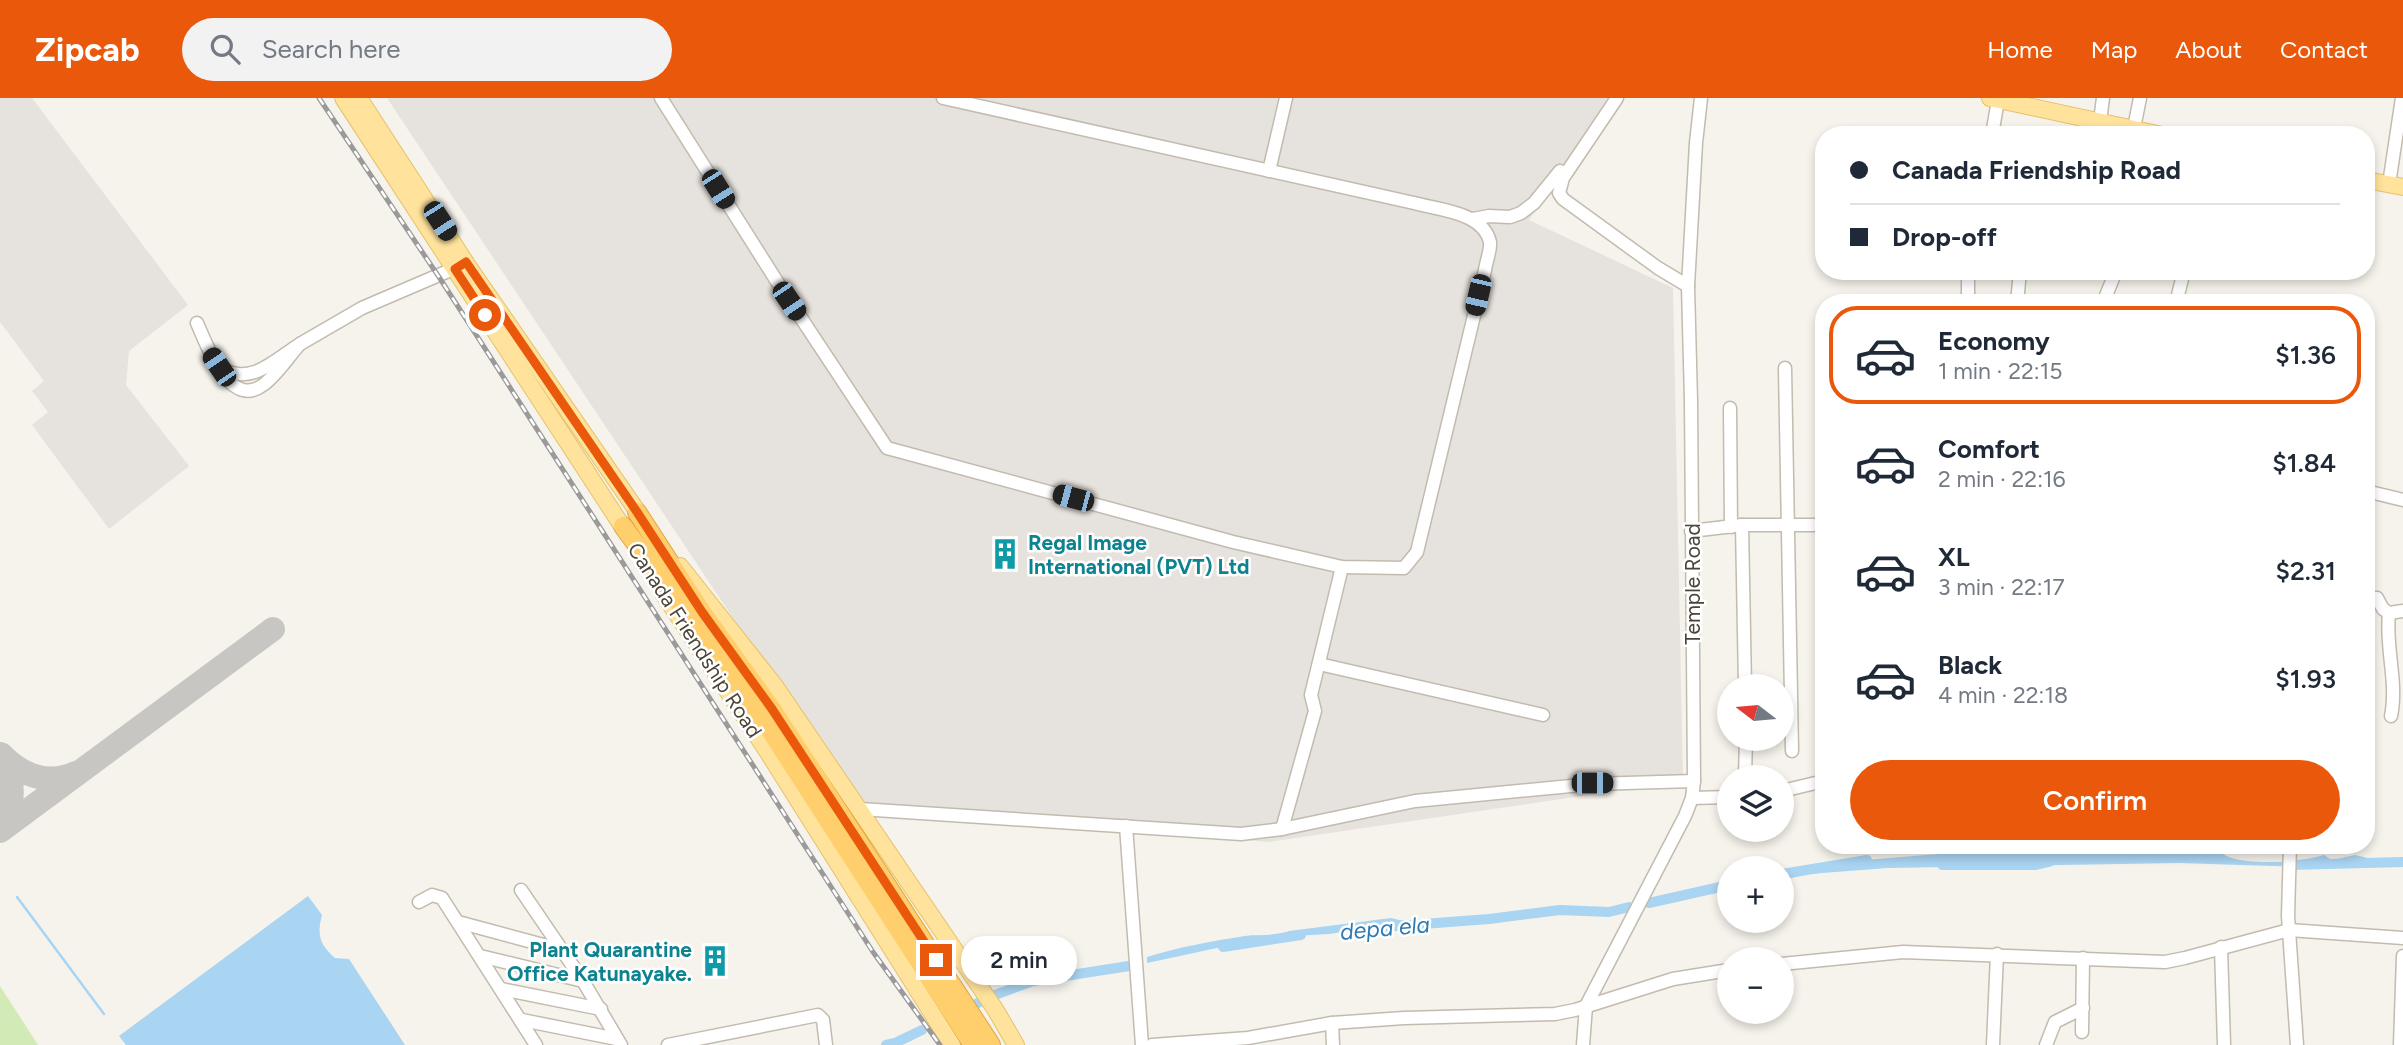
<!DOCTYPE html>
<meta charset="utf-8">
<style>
body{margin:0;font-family:Figtree,sans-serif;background:#f2f2f3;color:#1f2937;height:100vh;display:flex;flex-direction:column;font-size:26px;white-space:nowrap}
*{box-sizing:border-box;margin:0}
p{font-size:23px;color:#747a83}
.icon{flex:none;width:38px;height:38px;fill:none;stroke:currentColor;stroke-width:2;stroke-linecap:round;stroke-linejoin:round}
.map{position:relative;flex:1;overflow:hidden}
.details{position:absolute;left:1815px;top:196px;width:560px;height:560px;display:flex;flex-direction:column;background:#fff;border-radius:28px;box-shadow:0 4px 10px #0003}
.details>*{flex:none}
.hud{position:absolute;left:1815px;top:28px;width:560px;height:154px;border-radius:28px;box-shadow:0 4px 10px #0003;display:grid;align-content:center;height:154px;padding:0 35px;background:#fff}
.needle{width:46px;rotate:286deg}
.fabs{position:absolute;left:1717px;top:576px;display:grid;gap:14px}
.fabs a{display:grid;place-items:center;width:77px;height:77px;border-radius:50%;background:#fff;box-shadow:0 4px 10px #0003;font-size:35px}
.end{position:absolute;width:32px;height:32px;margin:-16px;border:9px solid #ea580c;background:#fff;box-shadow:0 0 0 4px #fff}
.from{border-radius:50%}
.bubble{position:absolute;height:49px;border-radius:24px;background:#fff;box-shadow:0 4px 10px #0003;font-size:23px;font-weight:600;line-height:49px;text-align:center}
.car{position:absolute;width:21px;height:42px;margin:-21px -10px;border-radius:9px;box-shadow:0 0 5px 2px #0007;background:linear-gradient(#222 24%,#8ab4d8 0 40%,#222 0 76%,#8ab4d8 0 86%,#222 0)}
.hud b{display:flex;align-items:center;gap:24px;height:66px;font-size:26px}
.hud b+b{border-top:2px solid #e0e1e3}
.hud i{width:18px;height:18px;background:#1f2937}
ul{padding:12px 0 0;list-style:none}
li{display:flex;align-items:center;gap:21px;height:98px;margin:0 14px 10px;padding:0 21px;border:4px solid transparent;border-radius:28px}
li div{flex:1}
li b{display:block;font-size:26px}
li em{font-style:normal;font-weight:600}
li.on{border-color:#ea580c}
li>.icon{width:63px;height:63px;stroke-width:1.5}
.button{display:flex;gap:14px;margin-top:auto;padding:14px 35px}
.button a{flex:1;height:80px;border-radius:42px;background:#ea580c;color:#fff;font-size:28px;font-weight:600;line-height:80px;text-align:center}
header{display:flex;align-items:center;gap:42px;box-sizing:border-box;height:98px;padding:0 35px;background:#ea580c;color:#fff}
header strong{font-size:33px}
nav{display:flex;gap:38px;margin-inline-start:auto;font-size:24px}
.search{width:490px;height:63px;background:#f2f2f3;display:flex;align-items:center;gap:18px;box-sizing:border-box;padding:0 24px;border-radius:38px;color:#747a83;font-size:26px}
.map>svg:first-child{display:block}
</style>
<header>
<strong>Zipcab</strong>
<div class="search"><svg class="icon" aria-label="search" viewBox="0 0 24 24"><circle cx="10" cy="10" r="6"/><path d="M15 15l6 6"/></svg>Search here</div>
<nav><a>Home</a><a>Map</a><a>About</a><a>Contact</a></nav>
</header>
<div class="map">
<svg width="2403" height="947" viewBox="0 0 2403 947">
<rect width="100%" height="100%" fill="#f6f3ec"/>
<!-- industrial -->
<g fill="#e6e2dd">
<polygon points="0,0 32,0 188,207 129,253 126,287 189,368 109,431 32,327 48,314 32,293 44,283 0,224"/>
<polygon points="387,0 1608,0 1529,122 1673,190 1683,683 1269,744 860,711"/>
</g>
<!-- green -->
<polygon fill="#d2eab5" points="0,888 38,947 0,947"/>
<!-- water -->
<g fill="#a9d4f2">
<path d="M2002 751 2217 754C2223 755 2227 759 2232 760 2254 767 2302 764 2324 757L2332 762 2355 757 2380 763 2401 762 2403 766C2385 769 2358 758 2345 761L2346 764H2326L2308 769 2179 765 1888 770 1809 776 1782 782V777L1808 771 1819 765 1837 767 1864 762Z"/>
<path d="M308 798 322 817C317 836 319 846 335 860L349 861 405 947H126L119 938Z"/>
<path d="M1391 820 1408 824 1381 830H1363L1330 836 1291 838 1278 841H1259L1147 865V859C1179 849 1212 843 1245 838 1259 836 1276 839 1289 833Z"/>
</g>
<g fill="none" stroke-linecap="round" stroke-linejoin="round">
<!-- stream -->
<polyline stroke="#a9d4f2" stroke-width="2.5" points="17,799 104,916"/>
<!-- canal -->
<g stroke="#a9d4f2" stroke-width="10">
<polyline points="1942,767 2036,767 2049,764"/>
<polyline points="2290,767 2403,764"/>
<polyline points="1782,776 1867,762"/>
<polyline points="1649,805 1729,787"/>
<polyline points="1383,829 1489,821 1560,812 1609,814 1629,809"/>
<polyline points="1223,849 1301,837"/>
<polyline points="995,897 1033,883 1129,868"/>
<polyline points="945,921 980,904"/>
<polyline points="886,947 895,945 922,932"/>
</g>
<!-- taxiway -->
<g stroke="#c8c6c3" stroke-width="24">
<path d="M0 729C17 706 14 680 1 656 21 677 48 688 76 675"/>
<polyline points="0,733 273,531"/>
</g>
<defs>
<g id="minor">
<path d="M661 0 776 182 887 350 1233 444 1342 469 1404 470 1417 454 1485 172C1486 164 1491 152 1490 144 1483 114 1439 112 1414 105L943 0"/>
<polyline points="1617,0 1563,80 1559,95 1563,101 1658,170 1688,188"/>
<polyline points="2100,23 2103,0"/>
<polyline points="2134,30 2140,0"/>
<polyline points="1992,37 1998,2"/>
<polyline points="1269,73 1286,0"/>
<polyline points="2389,86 2402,0"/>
<polyline points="1473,121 1489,118 1510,119 1521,115 1534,105 1560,73"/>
<polyline points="1968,173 1968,205"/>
<polyline points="2017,205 2020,173"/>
<polyline points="2103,205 2116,173"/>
<polyline points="2176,205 2184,173"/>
<path d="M197 225C207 247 229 312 263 287 277 277 288 259 300 246 273 263 251 289 219 269"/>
<polyline points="300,246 362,210 460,168"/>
<polyline points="1785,270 1792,653"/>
<polyline points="1730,310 1731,429"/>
<polyline points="2366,393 2403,402"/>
<polyline points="1742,427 1745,588"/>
<polyline points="1691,433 1742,427 1824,427"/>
<polyline points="2366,501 2377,500 2383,511 2389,515 2403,513"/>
<path d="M2389 515C2385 549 2398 584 2391 618"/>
<polyline points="1319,566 1543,617"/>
<polyline points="1745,679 1746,640"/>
<polyline points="1782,693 1824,683"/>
<polyline points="1692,700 1729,699"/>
<polyline points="860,711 1241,736 1282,731 1415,703 1592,686 1694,683"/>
<polyline points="1126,728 1142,947"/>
<polyline points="1282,731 1315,613 1311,597 1342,469"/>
<polyline points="2290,747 2288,818 2297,947"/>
<polyline points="521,792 583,883 621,947"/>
<polyline points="419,804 432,797 442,800 536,947"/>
<polyline points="458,824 562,852"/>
<polyline points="2221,849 2224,947"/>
<polyline points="480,858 583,883"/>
<polyline points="1782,866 1903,854 2165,864 2185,860 2289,832 2403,840"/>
<polyline points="501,891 601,911"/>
<polyline points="522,922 617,941"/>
<polyline points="1332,925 1333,947"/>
<polyline points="2082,934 2083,860"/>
<polyline points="668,947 818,917 823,922 826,947"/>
<polyline points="1152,947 1248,940 1332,925 1404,920 1555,916 1575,912 1673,881 1729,872"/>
<polyline points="1583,947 1586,908 1685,718 1692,700 1694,683 1691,303 1688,188 1696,45 1701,0"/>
<polyline points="1993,947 1997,856"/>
<polyline points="2046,947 2055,924 2083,910"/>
<polyline points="2400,947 2403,858"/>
</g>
<g id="major">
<polyline points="343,0 628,437"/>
<polyline points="359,0 466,165 644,423"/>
<polyline points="1990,0 2162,37"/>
<polyline points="2366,82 2403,89"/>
<polyline points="680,468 775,588 995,911 1016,947"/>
<polyline points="663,495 767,653 952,947"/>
</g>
<g id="highway">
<polyline points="637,414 702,514 772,611 991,947"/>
<polyline points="623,428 762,620 973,947"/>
</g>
</defs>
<!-- minor casing -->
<use href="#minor" stroke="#c2bbae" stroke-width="15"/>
<!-- major casing -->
<use href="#major" stroke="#e6c16a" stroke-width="18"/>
<!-- highway casing -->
<use href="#highway" stroke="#e0a43c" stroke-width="20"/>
<!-- minor -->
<use href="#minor" stroke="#fff" stroke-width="12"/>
<!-- major -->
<use href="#major" stroke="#ffe39c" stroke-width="16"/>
<!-- highway -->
<use href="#highway" stroke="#ffcf6e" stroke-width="18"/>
<defs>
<polyline id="rail" points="319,0 439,179 873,854 940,947"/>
</defs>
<!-- rail casing -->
<use href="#rail" stroke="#9a9a9a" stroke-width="5"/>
<!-- rail -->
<use href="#rail" stroke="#fff" stroke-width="2.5" stroke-dasharray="8" stroke-linecap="butt"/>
</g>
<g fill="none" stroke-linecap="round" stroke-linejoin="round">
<!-- route -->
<polyline stroke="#ea580c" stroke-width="9" points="485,217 455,171 466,164 637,414 702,514 772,611 936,862"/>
</g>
<!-- icons -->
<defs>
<symbol id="building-bare" viewBox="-9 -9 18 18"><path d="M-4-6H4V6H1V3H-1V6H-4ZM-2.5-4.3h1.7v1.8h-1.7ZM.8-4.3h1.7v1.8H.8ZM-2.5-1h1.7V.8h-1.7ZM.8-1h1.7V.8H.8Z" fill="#0f9aa8" stroke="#fff" stroke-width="2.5" paint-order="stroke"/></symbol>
</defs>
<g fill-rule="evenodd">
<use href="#building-bare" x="983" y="434" width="44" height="44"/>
<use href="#building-bare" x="693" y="841" width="44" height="44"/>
</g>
<g text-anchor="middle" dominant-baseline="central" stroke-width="5" stroke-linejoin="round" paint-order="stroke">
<!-- culture labels -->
<g font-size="21" font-weight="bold" fill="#0d838f" stroke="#fff" text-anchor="start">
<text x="1028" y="444">Regal Image<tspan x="1028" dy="24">International (PVT) Ltd</tspan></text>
<text x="692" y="851" text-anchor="end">Plant Quarantine<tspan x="692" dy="24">Office Katunayake.</tspan></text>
</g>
<!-- street labels -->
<g font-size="21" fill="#4b4439" stroke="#fff">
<text transform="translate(1692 486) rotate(-90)">Temple Road</text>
<text transform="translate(695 542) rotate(57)">Canada Friendship Road</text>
</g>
<!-- water labels -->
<g font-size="23" font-style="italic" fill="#2e7ab2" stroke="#fff">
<text transform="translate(1385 830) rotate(-5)">depa ela</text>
</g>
</g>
</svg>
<div class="fabs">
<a><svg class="needle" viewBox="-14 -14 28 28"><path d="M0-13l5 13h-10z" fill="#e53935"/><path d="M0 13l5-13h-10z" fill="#747a83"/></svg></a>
<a><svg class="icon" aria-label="layers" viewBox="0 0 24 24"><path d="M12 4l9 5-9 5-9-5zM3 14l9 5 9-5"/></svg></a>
<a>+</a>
<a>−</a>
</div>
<i class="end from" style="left:485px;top:217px"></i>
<i class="end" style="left:936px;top:862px"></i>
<div class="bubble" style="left:961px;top:838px;width:116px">2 min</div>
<i class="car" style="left:718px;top:91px;rotate:148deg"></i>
<i class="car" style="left:440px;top:123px;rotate:147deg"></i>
<i class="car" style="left:1478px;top:197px;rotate:193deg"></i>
<i class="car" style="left:789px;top:203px;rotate:146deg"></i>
<i class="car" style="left:219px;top:269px;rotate:326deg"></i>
<i class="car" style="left:1073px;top:400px;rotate:285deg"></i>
<i class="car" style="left:1592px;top:685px;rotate:90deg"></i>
<div class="hud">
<b><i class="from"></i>Canada Friendship Road</b>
<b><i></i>Drop-off</b>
</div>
<section class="details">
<ul>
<li class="on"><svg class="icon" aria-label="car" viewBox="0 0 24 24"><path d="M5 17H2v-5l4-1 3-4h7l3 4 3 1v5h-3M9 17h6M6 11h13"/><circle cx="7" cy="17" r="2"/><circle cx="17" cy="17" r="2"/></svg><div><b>Economy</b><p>1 min · 22:15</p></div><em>$1.36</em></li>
<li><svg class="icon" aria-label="car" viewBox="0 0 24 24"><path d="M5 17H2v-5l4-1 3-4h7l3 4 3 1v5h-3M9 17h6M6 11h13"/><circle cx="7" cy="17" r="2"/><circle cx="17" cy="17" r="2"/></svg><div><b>Comfort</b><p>2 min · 22:16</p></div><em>$1.84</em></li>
<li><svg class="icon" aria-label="car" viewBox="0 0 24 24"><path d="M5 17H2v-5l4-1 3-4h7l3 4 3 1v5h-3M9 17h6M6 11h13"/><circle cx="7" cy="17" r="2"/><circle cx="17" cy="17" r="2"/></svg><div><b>XL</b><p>3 min · 22:17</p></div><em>$2.31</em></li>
<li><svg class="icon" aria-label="car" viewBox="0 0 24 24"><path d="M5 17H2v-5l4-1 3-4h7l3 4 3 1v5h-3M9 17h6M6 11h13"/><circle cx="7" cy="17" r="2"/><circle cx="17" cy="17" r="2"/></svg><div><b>Black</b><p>4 min · 22:18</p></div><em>$1.93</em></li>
</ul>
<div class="button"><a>Confirm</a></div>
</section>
</div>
